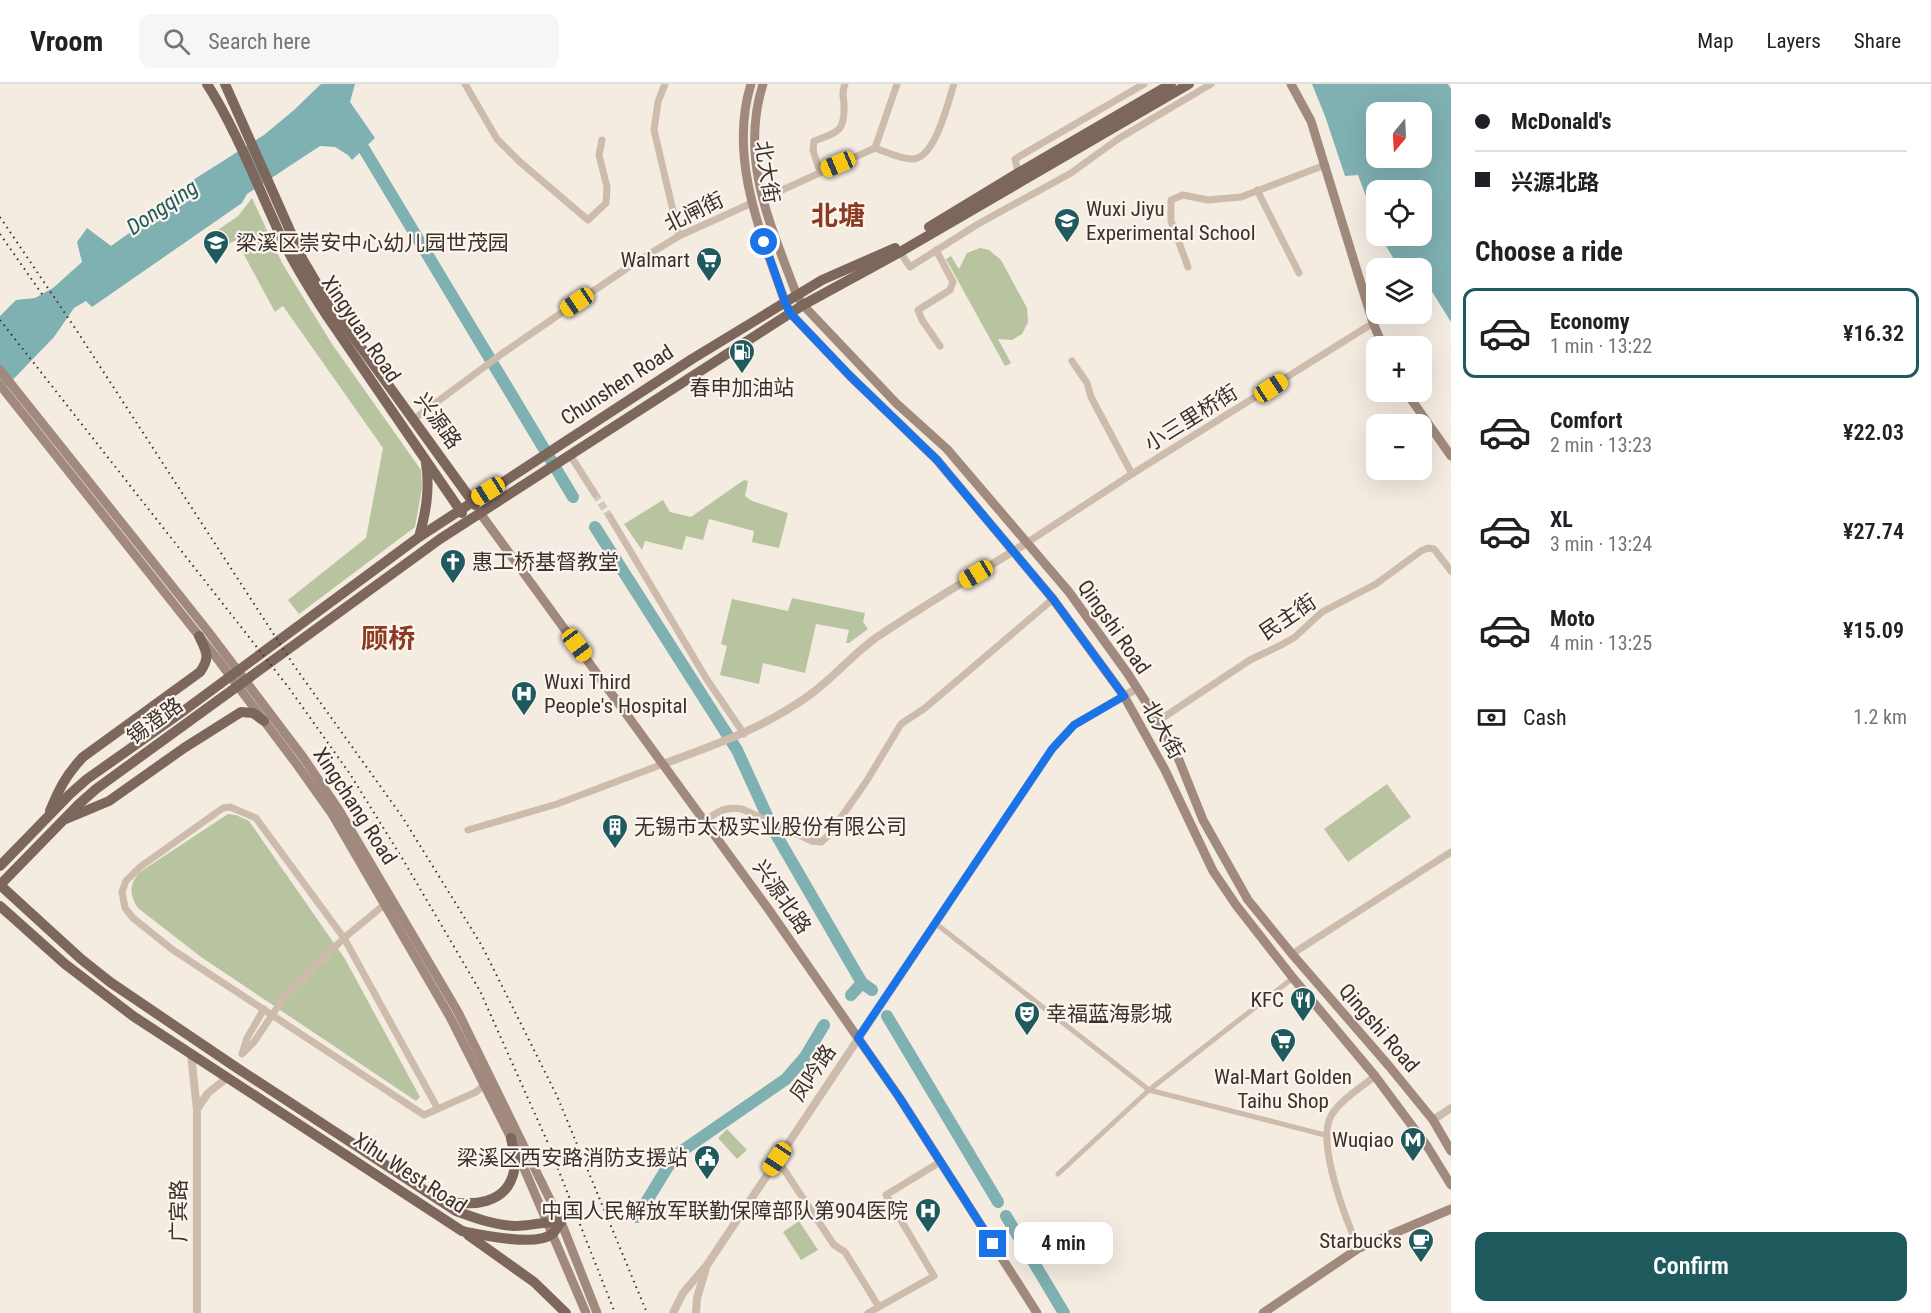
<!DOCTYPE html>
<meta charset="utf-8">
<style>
body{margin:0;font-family:"Roboto Condensed","Noto Sans SC",sans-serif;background:#f6f6f6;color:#202124;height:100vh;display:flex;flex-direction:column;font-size:22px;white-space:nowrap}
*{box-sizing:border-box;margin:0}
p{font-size:20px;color:#757577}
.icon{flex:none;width:33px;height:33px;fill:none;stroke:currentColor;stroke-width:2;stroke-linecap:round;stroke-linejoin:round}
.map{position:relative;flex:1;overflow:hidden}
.side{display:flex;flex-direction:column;background:#fff;width:480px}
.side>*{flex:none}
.guide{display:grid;align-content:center;height:132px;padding:0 24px;background:#fff}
.needle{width:39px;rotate:198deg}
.controls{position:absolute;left:1366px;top:18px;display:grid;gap:12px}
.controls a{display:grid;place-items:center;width:66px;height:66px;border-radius:12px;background:#fff;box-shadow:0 6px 24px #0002;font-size:30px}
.end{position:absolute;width:27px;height:27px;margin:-14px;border:8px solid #1a73e8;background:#fff;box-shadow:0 0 0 3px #fff}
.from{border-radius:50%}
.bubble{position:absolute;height:42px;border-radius:12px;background:#fff;box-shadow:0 6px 24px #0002;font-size:20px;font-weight:600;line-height:42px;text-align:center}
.car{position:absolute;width:18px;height:36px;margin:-18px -9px;border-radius:8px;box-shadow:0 0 4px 2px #0007;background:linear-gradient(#f5c518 24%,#345 0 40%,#f5c518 0 76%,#345 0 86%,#f5c518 0)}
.guide b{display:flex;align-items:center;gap:21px;height:57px;font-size:22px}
.guide b+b{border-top:2px solid #e0e0e0}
.guide i{width:15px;height:15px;background:#202124}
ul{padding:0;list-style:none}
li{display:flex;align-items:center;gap:18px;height:90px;margin:0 12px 9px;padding:0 12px;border:3px solid transparent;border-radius:12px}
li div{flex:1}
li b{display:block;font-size:22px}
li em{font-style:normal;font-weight:600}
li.current{border-color:#1f5a5e}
li>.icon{width:54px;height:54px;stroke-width:1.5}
h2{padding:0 24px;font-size:27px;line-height:72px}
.pay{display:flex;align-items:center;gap:15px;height:66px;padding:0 24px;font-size:22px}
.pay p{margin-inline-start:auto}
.action{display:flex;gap:12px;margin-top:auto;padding:12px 24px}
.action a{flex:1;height:69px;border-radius:12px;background:#1f5a5e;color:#fff;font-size:24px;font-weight:600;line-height:69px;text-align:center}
header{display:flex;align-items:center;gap:36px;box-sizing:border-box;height:84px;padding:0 30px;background:#fff;border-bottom:2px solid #e0e0e0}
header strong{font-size:28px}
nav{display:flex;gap:33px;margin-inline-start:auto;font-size:21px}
.search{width:420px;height:54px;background:#f6f6f6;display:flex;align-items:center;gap:15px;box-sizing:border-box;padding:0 21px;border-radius:12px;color:#757577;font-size:22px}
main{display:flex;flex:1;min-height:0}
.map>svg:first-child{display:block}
</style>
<header>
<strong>Vroom</strong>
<div class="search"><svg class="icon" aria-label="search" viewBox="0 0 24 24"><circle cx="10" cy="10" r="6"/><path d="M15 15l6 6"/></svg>Search here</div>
<nav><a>Map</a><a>Layers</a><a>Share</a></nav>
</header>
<main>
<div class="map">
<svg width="1451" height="1229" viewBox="0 0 1451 1229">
<rect width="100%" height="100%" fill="#f4ebe1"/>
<!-- green -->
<g fill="#b8c4a0">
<polygon points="252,114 282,179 332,260 421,386 422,404 415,443 299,530 288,516 366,454 383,364 283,222 275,228 236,156 220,165 216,159 215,148 238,132"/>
<polygon points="980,164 989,166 1001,176 1027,224 1028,238 1022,250 1012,256 998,255 1011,279 1005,282 946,175 951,172 959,185 967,169"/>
<polygon points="744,396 748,397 745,412 752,417 788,429 779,464 752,458 754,447 709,435 703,456 686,452 682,466 645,457 642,466 624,440 663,416 670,428 691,433"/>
<polygon points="792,514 865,529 863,538 868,545 849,559 846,559 849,546 816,540 805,589 763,579 759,600 720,591 727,562 721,560 732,515 788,527"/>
<polygon points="1387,700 1411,733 1348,778 1324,745"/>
<path d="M228 730 236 731 249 737 345 875 420 1013 416 1017 201 873 138 824C129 811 129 800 140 788Z"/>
<polygon points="727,1045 747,1066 737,1075 718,1054"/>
<polygon points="799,1137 818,1166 801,1176 783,1148"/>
</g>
<!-- water -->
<g fill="#7fb0b2" fill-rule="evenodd">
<polygon points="321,0 355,0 350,18 375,54 352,76 348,71 335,63 320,62 247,110 242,119 92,223 86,217 74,224 54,253 0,309 0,232 16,216 35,214 53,204 82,178 77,158 87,144 111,162 159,128 190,98 264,51 294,26"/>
<path d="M1312 0H1448L1451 5V238L1431 206 1422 198V184H1406L1395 177 1380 152H1422V106H1377V142L1358 91 1345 92 1325 32ZM1377 28H1422V74H1377Z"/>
</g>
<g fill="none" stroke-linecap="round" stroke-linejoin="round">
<!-- river -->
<g stroke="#7fb0b2" stroke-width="12">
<polyline points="355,53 361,60 573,413"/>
<polyline points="595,443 737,666 774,747 862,899 872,906"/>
<polyline points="851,911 862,899"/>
<polyline points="887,932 998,1118"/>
<polyline points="1006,1132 1064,1229"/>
<polyline points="637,1133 667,1084 679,1069 786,995 805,973 824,941"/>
</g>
<!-- minor-tunnel -->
<polyline stroke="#cfc6bd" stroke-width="7" stroke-dasharray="7 3.5" stroke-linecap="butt" points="595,410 610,433"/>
<!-- pedestrian -->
<g stroke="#cdbbac" stroke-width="5">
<polyline points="935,839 1149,1006 1325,1051"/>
<polyline points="1058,1090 1149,1006 1293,894"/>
</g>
<!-- minor -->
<g stroke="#cdbbac" stroke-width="7">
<polyline points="465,0 497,55 520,78 588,136 606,119 607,103 599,71 602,56"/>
<polyline points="665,0 658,18 654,46 679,152"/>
<path d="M875 64C886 68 900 75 912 75 935 76 948 18 954 0"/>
<path d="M820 88 813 66 814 57C838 48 845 48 844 20 843 13 842 7 845 0"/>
<polyline points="1019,91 1015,75 1144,0"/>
<polyline points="1257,106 1299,189"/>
<polyline points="762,115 875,64 897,0"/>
<polyline points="936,166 953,198 950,206 918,226 922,236 940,262"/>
<polyline points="900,168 910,183 978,140 1071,89 1118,55 1211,0"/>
<polyline points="1188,183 1171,137 1171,116 1183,111 1208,116 1241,113 1325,81"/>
<polyline points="1072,277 1087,299 1091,313 1132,390"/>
<polyline points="414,335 503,269 633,180 679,152 752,119"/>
<polyline points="570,371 595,410"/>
<polyline points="610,433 706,594 744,650"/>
<polyline points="1028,458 1132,390 1373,239"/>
<polyline points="1158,637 1250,576 1283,560 1295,553 1322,528 1376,500 1421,467 1428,464 1434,465 1451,487"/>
<path d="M705 737C718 727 726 722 742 725L812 757 821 758 828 752 866 698 901 640 925 624 1053 515"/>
<polyline points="468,746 557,720 663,680"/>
<polyline points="1292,870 1451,768"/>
<polyline points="264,925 247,954 242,970 254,958 285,912 344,854 384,821"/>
<polyline points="438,1025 344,854 256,734 230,723 223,724 140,783 126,797 122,808 125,824 133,834 173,866 424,1031 476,1008 484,1001"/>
<polyline points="777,1075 834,1161 845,1168 879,1223"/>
<path d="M1359 1164C1346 1137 1316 1058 1331 1032 1340 1016 1362 1003 1375 992"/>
<polyline points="868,1229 934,1192 886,1111 940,1078"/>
</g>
<!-- tertiary -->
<g stroke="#cdbbac" stroke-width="8">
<path d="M663 680C718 660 764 644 811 610 834 593 853 570 877 553 926 520 977 490 1028 458"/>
<polyline points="191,970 197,1026 197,1229"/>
<polyline points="197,1025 208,1009 228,993"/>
<polyline points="1433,1036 1451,1024"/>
<polyline points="673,1229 683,1209 707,1181 1052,665 1074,641 1136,605"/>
<polyline points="696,1229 697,1214 706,1184"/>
</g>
<!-- secondary -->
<g stroke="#a18a7d" stroke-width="9">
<path d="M751 0C728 74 761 149 785 218L790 229 850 292 937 376 1053 515 1124 612 1165 686 1213 787 1236 821 1293 894 1375 992 1427 1062 1451 1101"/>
<path d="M763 0C739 77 771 141 797 212L803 221 896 319 947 365 1069 508 1128 590 1158 637 1177 671 1203 736 1248 816 1292 870 1389 982 1433 1036 1451 1067"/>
<polyline points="1291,0 1311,37 1373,239 1383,262"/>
<polyline points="0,286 207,546 303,673 339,726 458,928 561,1138 597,1229"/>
<polyline points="0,301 219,577 295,678 332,730 450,933 511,1054 586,1229"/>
<polyline points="1406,308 1451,372"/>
<polyline points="480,429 769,826 899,1013 1037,1229"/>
<polyline points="1263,1229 1359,1164 1451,1125"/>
</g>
<!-- primary -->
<g stroke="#7d675c" stroke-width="10">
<path d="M207 0C239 50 259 107 285 161 297 185 312 209 327 232L462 429"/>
<polyline points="225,0 303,176 326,215 475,421"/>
<polyline points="929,143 1018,89 1171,0"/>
<path d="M419 453C426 428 430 405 426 379"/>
<path d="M50 727C59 705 66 691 83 673L200 588C211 573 206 567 199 552"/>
<polyline points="66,735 109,717 184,664 241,628 253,629 264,637"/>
<polyline points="0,782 70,710 87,695 182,628 419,453 692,275 822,196 895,164"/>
<polyline points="0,801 79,720 96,705 440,455 570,371 803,221 900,168 1189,0"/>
<path d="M0 801 81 875 110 898 234 982 456 1127C475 1134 494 1141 514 1142 531 1142 545 1137 561 1138"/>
<path d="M0 822 65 880 133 932 462 1147C482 1151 536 1163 552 1150 556 1147 558 1141 561 1138"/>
<path d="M444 1116C471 1123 507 1121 514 1087 517 1076 513 1065 511 1054"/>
<polyline points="468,1151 534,1198 566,1229"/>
</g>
<!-- rail -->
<g stroke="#3b302b" stroke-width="2" stroke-dasharray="1.5 4.5" stroke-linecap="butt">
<polyline points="0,133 77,247 295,583 403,734 482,862 557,1012 647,1229"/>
<polyline points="0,150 44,213"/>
<polyline points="0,236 289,604 350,690 402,774 480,907 547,1057 615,1229"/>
</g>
</g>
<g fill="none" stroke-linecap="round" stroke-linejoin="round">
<!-- route -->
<polyline stroke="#1a73e8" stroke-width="8" points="764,158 785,218 790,229 850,292 937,376 1053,515 1124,612 1074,641 1052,665 858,954 899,1013 993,1160"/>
</g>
<!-- icons -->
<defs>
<symbol id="school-pin" viewBox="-11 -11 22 30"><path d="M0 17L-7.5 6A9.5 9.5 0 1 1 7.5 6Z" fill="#1f5a5e" stroke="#fbf5ee"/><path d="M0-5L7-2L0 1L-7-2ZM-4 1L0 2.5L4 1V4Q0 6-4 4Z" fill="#fff"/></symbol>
<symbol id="supermarket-pin" viewBox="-11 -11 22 30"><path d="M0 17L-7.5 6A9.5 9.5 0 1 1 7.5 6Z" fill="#1f5a5e" stroke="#fbf5ee"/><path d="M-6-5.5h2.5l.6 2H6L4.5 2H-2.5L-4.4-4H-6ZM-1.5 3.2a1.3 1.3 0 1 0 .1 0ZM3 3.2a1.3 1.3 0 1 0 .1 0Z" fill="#fff"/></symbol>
<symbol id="fuel-pin" viewBox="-11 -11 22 30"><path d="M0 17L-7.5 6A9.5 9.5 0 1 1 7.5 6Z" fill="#1f5a5e" stroke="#fbf5ee"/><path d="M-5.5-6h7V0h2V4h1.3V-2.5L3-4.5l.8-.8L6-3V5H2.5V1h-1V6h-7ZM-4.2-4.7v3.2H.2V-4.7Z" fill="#fff"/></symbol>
<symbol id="church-pin" viewBox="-11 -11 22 30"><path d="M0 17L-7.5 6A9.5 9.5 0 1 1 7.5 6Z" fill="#1f5a5e" stroke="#fbf5ee"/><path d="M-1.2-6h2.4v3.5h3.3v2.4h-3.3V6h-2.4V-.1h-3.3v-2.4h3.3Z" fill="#fff"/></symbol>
<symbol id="hospital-pin" viewBox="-11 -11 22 30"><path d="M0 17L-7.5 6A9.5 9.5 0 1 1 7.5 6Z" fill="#1f5a5e" stroke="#fbf5ee"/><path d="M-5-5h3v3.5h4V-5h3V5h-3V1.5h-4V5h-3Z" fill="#fff"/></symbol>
<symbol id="building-pin" viewBox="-11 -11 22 30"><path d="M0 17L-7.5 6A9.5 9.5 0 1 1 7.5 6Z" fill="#1f5a5e" stroke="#fbf5ee"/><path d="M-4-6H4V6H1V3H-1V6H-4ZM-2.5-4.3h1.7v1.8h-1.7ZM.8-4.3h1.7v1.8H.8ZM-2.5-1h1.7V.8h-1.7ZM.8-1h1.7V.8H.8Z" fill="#fff"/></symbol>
<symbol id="restaurant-pin" viewBox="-11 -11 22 30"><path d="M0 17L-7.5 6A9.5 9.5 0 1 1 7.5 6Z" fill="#1f5a5e" stroke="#fbf5ee"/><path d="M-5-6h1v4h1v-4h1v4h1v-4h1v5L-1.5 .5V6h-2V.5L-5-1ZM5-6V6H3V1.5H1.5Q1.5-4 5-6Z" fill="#fff"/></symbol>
<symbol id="theatre-pin" viewBox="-11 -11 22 30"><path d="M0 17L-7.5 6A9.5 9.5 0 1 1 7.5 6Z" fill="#1f5a5e" stroke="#fbf5ee"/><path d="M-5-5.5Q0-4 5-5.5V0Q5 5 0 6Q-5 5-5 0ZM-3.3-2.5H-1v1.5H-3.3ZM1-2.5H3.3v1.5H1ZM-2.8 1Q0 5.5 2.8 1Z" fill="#fff"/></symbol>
<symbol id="metro-pin" viewBox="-11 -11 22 30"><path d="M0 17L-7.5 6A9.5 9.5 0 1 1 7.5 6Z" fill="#1f5a5e" stroke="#fbf5ee"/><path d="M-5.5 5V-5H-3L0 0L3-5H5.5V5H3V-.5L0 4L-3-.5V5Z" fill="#fff"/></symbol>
<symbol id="civic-pin" viewBox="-11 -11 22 30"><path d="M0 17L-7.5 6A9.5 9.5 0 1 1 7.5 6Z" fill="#1f5a5e" stroke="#fbf5ee"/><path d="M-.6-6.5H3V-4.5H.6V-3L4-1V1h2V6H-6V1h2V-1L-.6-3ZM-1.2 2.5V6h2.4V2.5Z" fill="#fff"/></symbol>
<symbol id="cafe-pin" viewBox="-11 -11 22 30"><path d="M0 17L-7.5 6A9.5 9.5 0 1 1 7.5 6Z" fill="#1f5a5e" stroke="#fbf5ee"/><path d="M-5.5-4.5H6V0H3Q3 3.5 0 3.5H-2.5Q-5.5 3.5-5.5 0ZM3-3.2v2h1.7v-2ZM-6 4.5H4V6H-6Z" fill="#fff"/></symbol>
</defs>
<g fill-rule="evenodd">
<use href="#school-pin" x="1052" y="122" width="30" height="40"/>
<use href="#school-pin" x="201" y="144" width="30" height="40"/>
<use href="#supermarket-pin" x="694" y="161" width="30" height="40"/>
<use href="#fuel-pin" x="727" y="253" width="30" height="40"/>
<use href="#church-pin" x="438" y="463" width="30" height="40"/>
<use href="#hospital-pin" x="509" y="595" width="30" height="40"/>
<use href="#building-pin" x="600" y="728" width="30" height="40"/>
<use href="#restaurant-pin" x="1288" y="901" width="30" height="40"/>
<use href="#theatre-pin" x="1012" y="915" width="30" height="40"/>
<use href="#supermarket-pin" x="1268" y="942" width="30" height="40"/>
<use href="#metro-pin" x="1398" y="1041" width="30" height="40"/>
<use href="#civic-pin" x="692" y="1059" width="30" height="40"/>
<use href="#hospital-pin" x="913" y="1112" width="30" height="40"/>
<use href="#cafe-pin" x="1406" y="1142" width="30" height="40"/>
</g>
<g text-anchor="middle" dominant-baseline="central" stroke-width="4.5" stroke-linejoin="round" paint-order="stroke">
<!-- street labels -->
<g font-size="21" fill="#3b302b" stroke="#fbf5ee">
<text transform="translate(767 88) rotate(81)">北大街</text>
<text transform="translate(694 128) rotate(-26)">北闸街</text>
<text transform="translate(361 245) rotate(56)">Xingyuan Road</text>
<text transform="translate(617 301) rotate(-33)">Chunshen Road</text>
<text transform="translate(1191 334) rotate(-32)">小三里桥街</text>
<text transform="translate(438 337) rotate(54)">兴源路</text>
<text transform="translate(1288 533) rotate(-34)">民主街</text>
<text transform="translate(1114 543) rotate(55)">Qingshi Road</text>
<text transform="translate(155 637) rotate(-36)">锡澄路</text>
<text transform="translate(1163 646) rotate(61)">北大街</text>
<text transform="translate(355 722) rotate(57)">Xingchang Road</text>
<text transform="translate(782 813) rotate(55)">兴源北路</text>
<text transform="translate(1379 944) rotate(49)">Qingshi Road</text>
<text transform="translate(813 989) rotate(-56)">凤吟路</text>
<text transform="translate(410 1089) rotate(33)">Xihu West Road</text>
<text transform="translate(179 1127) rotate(-90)">广宾路</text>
</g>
<!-- poi labels -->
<g font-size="21" fill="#3b302b" stroke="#fbf5ee" text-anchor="start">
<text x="1086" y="125">Wuxi Jiyu<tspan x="1086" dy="24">Experimental School</tspan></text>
<text x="236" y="159">梁溪区崇安中心幼儿园世茂园</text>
<text x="690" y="176" text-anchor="end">Walmart</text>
<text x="742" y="304" text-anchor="middle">春申加油站</text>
<text x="472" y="478">惠工桥基督教堂</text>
<text x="544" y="598">Wuxi Third<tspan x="544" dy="24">People's Hospital</tspan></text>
<text x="634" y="743">无锡市太极实业股份有限公司</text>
<text x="1284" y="916" text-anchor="end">KFC</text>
<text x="1046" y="930">幸福蓝海影城</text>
<text x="1283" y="993" text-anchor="middle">Wal-Mart Golden<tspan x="1283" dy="24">Taihu Shop</tspan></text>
<text x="1394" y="1056" text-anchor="end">Wuqiao</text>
<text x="688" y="1074" text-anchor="end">梁溪区西安路消防支援站</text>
<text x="908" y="1127" text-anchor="end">中国人民解放军联勤保障部队第904医院</text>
<text x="1402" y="1157" text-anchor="end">Starbucks</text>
</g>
<!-- water labels -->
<g font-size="22" font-style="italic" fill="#1f5a5e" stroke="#fbf5ee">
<text transform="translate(162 123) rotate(-34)">Dongqing</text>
</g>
<!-- district labels -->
<g font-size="27" font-weight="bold" fill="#8c3b22" stroke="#fbf5ee">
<text x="838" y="132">北塘</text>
<text x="388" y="555">顾桥</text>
</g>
</g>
</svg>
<div class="controls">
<a><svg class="needle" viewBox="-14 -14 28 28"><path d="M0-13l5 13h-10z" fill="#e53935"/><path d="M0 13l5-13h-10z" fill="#757577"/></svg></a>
<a><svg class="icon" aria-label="locate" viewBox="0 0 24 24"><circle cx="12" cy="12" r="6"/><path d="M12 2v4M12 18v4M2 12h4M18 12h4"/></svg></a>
<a><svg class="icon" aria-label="layers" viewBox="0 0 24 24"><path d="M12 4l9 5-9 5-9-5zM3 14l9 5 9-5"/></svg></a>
<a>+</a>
<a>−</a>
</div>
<i class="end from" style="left:764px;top:158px"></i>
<i class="end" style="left:993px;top:1160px"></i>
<div class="bubble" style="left:1014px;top:1138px;width:99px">4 min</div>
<i class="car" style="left:838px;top:80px;rotate:247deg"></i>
<i class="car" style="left:577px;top:218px;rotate:236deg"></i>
<i class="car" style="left:1271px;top:304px;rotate:57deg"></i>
<i class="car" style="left:488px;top:407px;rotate:238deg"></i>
<i class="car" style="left:976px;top:490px;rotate:239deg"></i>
<i class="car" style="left:577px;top:561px;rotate:143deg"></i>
<i class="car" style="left:777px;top:1075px;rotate:214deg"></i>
</div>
<section class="side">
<div class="guide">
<b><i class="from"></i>McDonald's</b>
<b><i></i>兴源北路</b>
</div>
<h2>Choose a ride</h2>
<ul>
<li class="current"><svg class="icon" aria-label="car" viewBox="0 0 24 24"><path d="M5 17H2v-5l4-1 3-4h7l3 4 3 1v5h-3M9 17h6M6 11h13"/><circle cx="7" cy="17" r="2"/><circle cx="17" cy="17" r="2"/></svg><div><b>Economy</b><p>1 min · 13:22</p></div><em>¥16.32</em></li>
<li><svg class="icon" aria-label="car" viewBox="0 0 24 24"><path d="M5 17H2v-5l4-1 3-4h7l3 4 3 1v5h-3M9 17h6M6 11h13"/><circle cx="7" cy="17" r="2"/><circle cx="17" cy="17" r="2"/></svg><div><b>Comfort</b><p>2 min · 13:23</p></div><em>¥22.03</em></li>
<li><svg class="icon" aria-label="car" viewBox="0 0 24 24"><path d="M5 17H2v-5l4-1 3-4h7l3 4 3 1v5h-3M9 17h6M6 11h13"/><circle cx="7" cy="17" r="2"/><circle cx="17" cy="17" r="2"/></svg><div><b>XL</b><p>3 min · 13:24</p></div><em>¥27.74</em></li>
<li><svg class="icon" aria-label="car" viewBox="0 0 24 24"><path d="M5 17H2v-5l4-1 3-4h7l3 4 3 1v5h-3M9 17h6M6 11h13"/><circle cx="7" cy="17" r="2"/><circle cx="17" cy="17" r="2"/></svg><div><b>Moto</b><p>4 min · 13:25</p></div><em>¥15.09</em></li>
</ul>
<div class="pay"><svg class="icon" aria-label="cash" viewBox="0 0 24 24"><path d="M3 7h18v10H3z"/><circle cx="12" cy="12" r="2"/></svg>Cash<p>1.2 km</p></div>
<div class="action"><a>Confirm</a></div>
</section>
</main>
